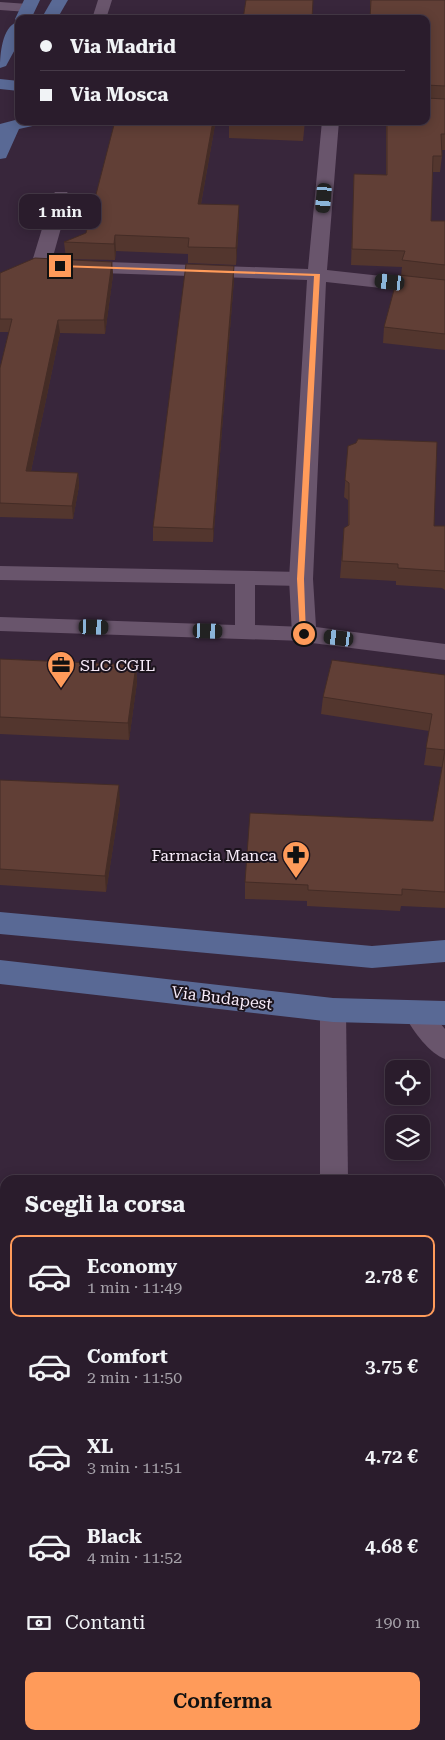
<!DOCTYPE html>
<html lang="it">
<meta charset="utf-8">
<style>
body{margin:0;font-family:"Roboto Serif",serif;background:#322534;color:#f1f3f6;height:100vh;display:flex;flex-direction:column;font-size:19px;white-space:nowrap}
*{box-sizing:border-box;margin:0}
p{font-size:16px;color:#a5a1a9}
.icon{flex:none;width:28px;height:28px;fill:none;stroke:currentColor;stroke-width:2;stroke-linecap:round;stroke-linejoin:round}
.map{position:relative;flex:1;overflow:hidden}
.details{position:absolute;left:0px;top:1175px;width:445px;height:565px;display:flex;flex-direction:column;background:#2a1c2c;border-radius:15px 15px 0 0;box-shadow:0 2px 12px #0003,0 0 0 1px #463a48}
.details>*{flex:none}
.top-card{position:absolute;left:15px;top:15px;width:415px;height:110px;border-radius:10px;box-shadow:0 2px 12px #0003,0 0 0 1px #463a48;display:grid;align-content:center;height:110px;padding:0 25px;background:#2a1c2c}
.buttons{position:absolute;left:385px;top:1060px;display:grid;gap:10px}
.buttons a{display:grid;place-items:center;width:45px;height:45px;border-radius:10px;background:#2a1c2c;box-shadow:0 2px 12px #0003,0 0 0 1px #463a48;font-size:25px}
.end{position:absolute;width:22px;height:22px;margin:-11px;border:6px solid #ff9b5a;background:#111;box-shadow:0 0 0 2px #111}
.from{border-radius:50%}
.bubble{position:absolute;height:35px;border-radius:10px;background:#2a1c2c;box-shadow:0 2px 12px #0003,0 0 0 1px #463a48;font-size:16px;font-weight:600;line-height:35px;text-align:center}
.car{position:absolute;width:15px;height:30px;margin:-15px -8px;border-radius:6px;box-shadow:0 0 4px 1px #0007;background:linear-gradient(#222 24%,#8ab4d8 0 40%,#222 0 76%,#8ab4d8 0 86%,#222 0)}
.top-card b{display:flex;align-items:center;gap:18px;height:48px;font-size:19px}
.top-card b+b{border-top:1px solid #463a48}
.top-card i{width:12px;height:12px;background:#f1f3f6}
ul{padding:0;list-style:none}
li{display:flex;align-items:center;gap:15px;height:82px;margin:0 10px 8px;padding:0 15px;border:2px solid transparent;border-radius:10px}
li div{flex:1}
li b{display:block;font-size:19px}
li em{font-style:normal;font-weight:600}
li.on{border-color:#ff9b5a}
li>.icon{width:45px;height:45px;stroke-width:1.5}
h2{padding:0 25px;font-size:22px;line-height:60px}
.pay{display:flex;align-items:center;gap:12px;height:55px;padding:0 25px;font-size:19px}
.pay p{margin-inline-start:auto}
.action{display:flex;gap:10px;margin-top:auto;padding:10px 25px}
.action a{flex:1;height:58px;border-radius:10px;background:#ff9b5a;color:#111;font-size:20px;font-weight:600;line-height:58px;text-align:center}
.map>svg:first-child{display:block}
</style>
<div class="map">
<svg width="445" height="1740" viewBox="0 0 445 1740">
<rect width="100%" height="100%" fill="#38263b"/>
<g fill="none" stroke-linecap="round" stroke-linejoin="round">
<!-- lane -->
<g fill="#69556c" fill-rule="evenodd">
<polygon points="98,0 112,0 106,19 92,19"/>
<polygon points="0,2 28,4 35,8 28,12 0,10"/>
<polygon points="0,566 301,572 308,574 311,579 308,584 301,586 255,585 255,625 304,627 311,629 314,634 311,639 304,641 0,631 0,617 235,625 235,584 0,580"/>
<polygon points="333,1000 342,1003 346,1010 348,1180 320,1180 320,1010 324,1003"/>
<path d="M416 1002 425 1005 445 1029V1059C428 1053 411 1028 403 1012L407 1005Z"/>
<rect x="374" y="1735" width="34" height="5"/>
</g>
<!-- street -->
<polygon fill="#69556c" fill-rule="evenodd" points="322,121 339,121 327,270 445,283 445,295 326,282 313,579 316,627 445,644 445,660 304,642 295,640 292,634 289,579 307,280 41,271 34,269 31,265 52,196 55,192 67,192 70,196 52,260 308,269"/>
<!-- secondary -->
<g fill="#596995" fill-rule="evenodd">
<path d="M24 0H40L31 19H19V42L6 66 0 68C0 55 2 27 17 22L15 19Z"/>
<polygon points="52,0 68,0 57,19 41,19"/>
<polygon points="0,79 19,81 19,91 0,89"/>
<polygon points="19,119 19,121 39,121 37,125 19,129 6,158 0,159 0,124"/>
<polygon points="0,912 372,946 445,940 445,962 372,968 0,934"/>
<polygon points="0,960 333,998 445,1001 445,1025 333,1022 0,984"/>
</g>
</g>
<!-- wall -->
<g fill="#53362e">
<polygon points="370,0 445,0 445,150 442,150 442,156 440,172 432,172 431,221 445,221 445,350 383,343 384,327 401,276 402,267 351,265 354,174 386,175 386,121 426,121 426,19 370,19"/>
<polygon points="229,121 305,121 303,141 229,138"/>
<polygon points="215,125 201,204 239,221 236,265 188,263 188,254 116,251 115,260 66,259 64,242 86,233"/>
<polygon points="112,262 113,275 105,334 60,333 31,471 78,473 79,486 73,519 0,517 0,368 9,332 0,332 0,273"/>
<polygon points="234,279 213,542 153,541 153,527"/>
<polygon points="348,446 434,526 445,526 445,590 442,588 396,585 396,581 340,578 344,528 348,526 348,500 344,497"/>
<polygon points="0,659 136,665 137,682 129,740 0,734"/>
<polygon points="445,675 445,908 401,906 400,911 307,906 307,901 245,899 245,882 433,821 442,767 424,765 429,731 321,714 323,697"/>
<polygon points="0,780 120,802 106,892 0,885"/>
</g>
<!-- shaded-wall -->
<g fill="#442c26">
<polygon points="213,121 215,121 215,125 198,220 198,204"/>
<polygon points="239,205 239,221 236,265 236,248"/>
<polygon points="115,235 116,251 115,260 114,244"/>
<polygon points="112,262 113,275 105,334 104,320"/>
<polygon points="234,266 234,279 213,542 213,529"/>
<polygon points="58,320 60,333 28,485 26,471"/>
<polygon points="78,473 79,486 73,519 72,506"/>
<polygon points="136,665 137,682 129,740 128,723"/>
<polygon points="119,785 120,802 106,892 105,876"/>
</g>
<!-- building -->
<g fill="#613f36" stroke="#442c26">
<polygon points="246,0 313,0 312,19 243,19"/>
<polygon points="371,0 445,0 445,86 426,85 426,19 370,19"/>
<polygon points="426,98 445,99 445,134 441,134 442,156 433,156 431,221 445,221 445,265 402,260 405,251 352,249 354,174 387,175 387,121 426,121"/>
<polygon points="115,121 213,121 198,204 239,205 236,248 188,247 189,238 115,235 114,244 64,242 86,233"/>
<polygon points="229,121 304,121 304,125"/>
<polygon points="35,258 112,262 104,320 58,320 26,471 78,473 72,506 0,503 0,368 12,319 0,319 0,273"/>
<polygon points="186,264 234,266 213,529 153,527"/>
<polygon points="398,275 445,280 445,334 384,327"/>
<polygon points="358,439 437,442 434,526 445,526 445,572 444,571 398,568 398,564 342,561 344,528 349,525 349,483 345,480 348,446 356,443"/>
<polygon points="0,659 136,665 128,723 0,717"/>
<polygon points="332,660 445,675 445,750 426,748 432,714 323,697"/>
<polygon points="445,750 445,892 402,889 402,895 308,890 308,885 245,882 250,813 433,821"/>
<polygon points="0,780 119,785 105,876 0,869"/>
</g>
<!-- route -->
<polygon fill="#ff9b5a" points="58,265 320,274 304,579 306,636 300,634 297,579 314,276 60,267"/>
<!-- icons -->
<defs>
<symbol id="office-pin" viewBox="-11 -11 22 30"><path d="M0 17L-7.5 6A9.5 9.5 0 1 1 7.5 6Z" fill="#ff9b5a" stroke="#1b131c"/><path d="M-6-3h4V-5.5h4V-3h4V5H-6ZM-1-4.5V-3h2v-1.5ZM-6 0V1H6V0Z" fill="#111"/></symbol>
<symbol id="pharmacy-pin" viewBox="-11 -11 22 30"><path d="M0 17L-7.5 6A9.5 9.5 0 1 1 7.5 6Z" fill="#ff9b5a" stroke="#1b131c"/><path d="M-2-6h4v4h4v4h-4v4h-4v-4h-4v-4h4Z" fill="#111"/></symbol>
</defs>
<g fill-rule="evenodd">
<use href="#office-pin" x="45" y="649" width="32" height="43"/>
<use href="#pharmacy-pin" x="280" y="839" width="32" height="43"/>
</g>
<g text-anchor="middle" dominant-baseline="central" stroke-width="4" stroke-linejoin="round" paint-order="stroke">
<!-- poi labels -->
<g font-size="16" fill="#f8ecfa" stroke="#1b131c" text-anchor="start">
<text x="80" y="665">SLC CGIL</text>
<text x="277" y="855" text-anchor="end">Farmacia Manca</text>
</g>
<!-- street labels -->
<g font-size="16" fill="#f8ecfa" stroke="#1b131c">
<text transform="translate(222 998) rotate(7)">Via Budapest</text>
</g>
</g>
</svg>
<div class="buttons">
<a><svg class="icon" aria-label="locate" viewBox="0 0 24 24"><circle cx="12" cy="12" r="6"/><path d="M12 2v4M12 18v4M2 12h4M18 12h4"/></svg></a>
<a><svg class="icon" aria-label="layers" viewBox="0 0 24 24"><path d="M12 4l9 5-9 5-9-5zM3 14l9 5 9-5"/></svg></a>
</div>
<i class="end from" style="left:304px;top:634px"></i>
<i class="end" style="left:60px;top:266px"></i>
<div class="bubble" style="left:19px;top:194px;width:82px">1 min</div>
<i class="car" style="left:324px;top:198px;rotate:185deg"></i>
<i class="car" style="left:390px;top:282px;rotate:276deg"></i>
<i class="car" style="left:94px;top:627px;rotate:92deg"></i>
<i class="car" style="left:208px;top:631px;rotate:92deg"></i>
<i class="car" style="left:339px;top:638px;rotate:277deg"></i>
<div class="top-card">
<b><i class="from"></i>Via Madrid</b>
<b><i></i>Via Mosca</b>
</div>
<section class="details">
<h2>Scegli la corsa</h2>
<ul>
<li class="on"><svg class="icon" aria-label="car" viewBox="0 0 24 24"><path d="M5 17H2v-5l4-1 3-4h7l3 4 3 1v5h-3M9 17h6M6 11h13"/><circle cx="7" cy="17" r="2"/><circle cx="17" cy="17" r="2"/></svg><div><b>Economy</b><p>1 min · 11:49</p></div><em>2.78 €</em></li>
<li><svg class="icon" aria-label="car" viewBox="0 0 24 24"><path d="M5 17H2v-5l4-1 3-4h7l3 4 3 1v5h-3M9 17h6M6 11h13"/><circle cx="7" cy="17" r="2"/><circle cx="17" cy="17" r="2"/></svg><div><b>Comfort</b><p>2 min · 11:50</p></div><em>3.75 €</em></li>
<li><svg class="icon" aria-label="car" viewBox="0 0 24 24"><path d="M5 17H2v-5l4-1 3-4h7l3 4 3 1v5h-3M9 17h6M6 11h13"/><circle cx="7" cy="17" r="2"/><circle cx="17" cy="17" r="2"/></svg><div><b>XL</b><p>3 min · 11:51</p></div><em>4.72 €</em></li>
<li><svg class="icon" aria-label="car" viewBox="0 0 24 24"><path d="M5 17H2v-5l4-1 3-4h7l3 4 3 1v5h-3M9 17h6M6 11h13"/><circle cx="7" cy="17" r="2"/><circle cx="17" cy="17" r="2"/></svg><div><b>Black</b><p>4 min · 11:52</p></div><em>4.68 €</em></li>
</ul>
<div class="pay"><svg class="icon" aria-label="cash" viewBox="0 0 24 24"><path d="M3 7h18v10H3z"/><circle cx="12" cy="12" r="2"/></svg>Contanti<p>190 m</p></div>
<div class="action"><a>Conferma</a></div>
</section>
</div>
